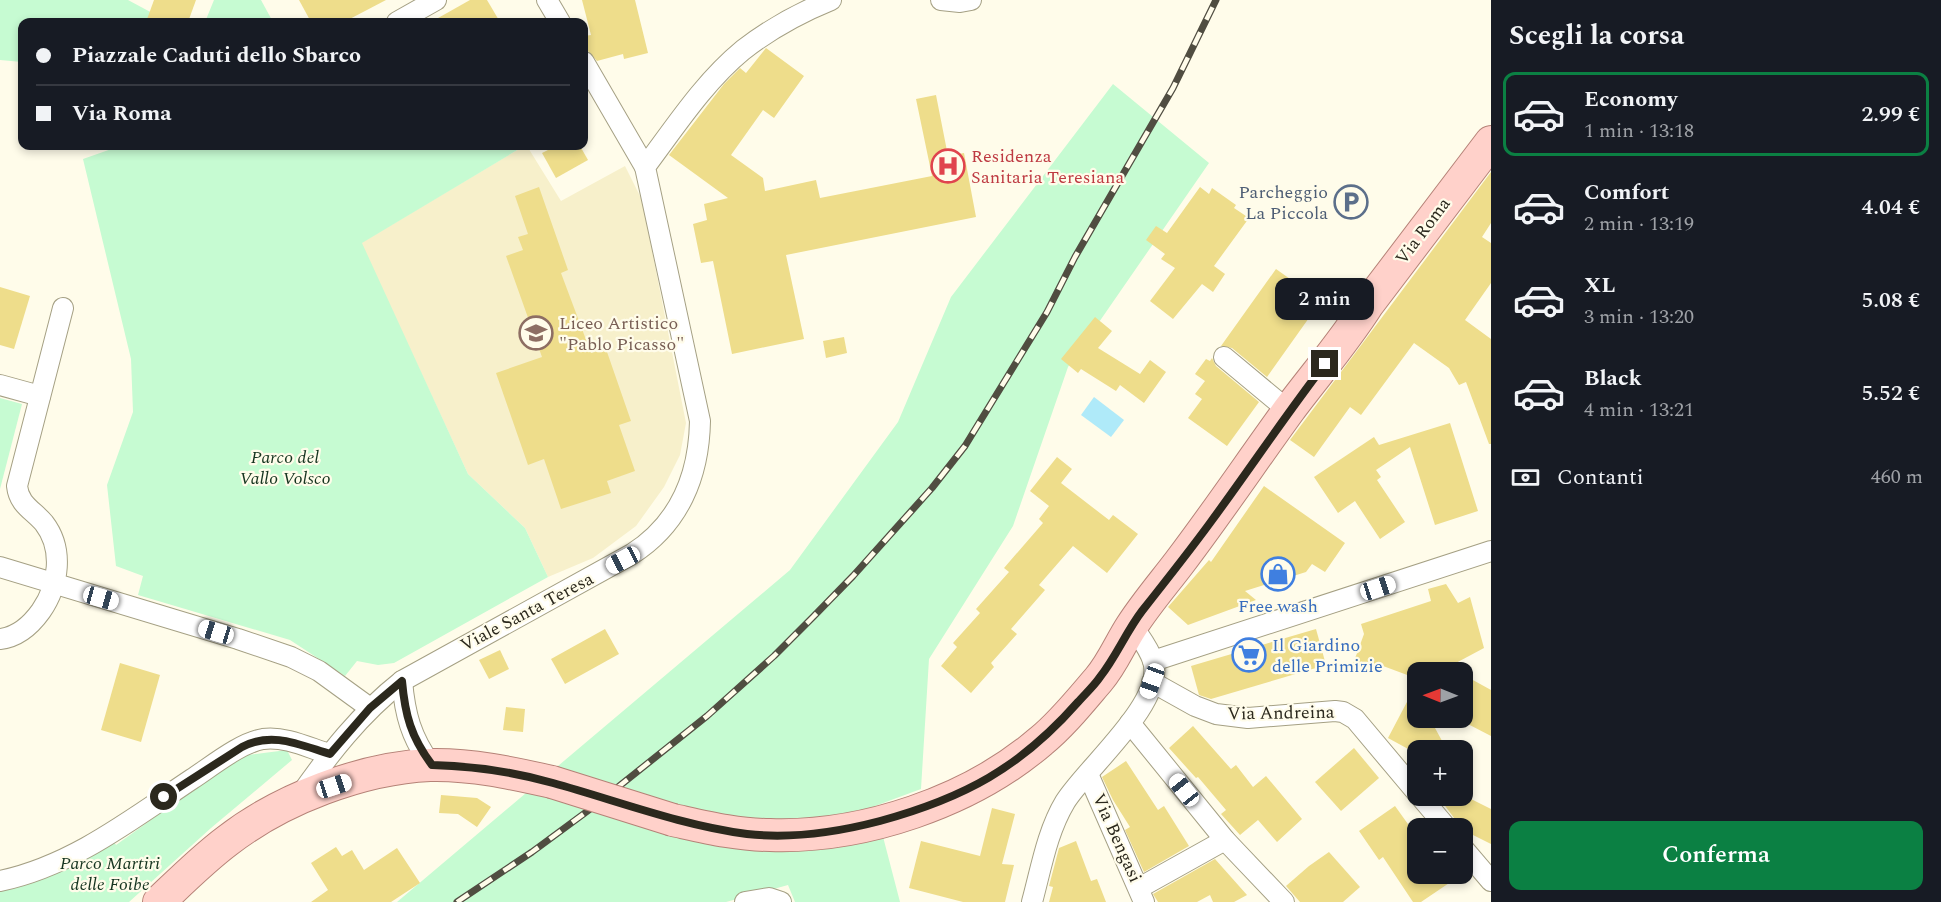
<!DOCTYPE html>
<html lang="it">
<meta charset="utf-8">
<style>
body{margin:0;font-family:Spectral,serif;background:#242831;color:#f1f3f6;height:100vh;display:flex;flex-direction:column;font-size:22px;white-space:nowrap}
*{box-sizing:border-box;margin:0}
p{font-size:20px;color:#9ea1a6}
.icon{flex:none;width:33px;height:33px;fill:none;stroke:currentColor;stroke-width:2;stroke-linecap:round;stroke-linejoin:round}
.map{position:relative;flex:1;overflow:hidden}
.side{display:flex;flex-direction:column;background:#171b24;width:450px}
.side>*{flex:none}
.hud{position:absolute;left:18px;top:18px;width:570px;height:132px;border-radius:12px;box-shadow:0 3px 9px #0003;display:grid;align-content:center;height:132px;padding:0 18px;background:#171b24}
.needle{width:39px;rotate:271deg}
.fabs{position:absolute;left:1407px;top:662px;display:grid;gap:12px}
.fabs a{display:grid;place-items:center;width:66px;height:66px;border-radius:12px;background:#171b24;box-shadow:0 3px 9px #0003;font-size:30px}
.end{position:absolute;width:27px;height:27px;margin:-14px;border:8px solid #2b281d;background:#fff;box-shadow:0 0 0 3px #fff}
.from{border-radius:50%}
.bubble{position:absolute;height:42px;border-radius:12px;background:#171b24;box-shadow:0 3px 9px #0003;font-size:20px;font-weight:600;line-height:42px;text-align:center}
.car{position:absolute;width:18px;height:36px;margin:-18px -9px;border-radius:8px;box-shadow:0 0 4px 2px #0007;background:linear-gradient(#fff 24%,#345 0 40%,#fff 0 76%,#345 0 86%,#fff 0)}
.hud b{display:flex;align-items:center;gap:21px;height:57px;font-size:22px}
.hud b+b{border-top:2px solid #363941}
.hud i{width:15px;height:15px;background:#f1f3f6}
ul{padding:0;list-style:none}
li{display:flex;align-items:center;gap:18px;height:84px;margin:0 12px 9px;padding:0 6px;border:3px solid transparent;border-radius:12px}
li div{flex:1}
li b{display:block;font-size:22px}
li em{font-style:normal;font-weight:600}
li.on{border-color:#0b8043}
li>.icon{width:54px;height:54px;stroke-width:1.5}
h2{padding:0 18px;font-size:27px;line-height:72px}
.pay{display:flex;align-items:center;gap:15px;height:66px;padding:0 18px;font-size:22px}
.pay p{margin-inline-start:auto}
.cta{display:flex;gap:12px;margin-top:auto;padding:12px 18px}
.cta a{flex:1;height:69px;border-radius:12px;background:#0b8043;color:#fff;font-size:24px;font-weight:600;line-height:69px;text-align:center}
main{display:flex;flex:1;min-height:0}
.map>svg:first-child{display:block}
</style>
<main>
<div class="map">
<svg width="1491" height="902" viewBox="0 0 1491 902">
<rect width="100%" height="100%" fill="#fffcea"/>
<!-- built -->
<polygon fill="#f7f0cb" points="524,146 527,146 561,201 625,166 642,200 686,423 680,455 664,487 636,526 593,558 548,577 525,528 468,474 361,243"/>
<!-- green -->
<g fill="#c6fbd2">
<polygon points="0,0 128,0 169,22 22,22 22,62 0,60"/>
<polygon points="214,0 261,0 273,22 205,22"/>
<polygon points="1113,84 1209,163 1068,367 1013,526 929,659 921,789 875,806 900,902 795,902 788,885 726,902 397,902 790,570 898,422 951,297"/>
<polygon points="120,146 524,146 362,243 468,474 525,528 548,577 394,663 378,665 357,661 345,676 290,640 138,595 143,576 116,566 107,485 133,412 131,359 83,159"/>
<polygon points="0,398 22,404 0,489"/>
<polygon points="287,750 292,760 211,828 129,902 0,902 0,887 47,877 112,839 116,845 240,756"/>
</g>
<!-- water -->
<polygon fill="#afeaf9" points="1094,397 1124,420 1111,437 1081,415"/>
<!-- building -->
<g fill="#eedd8b">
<polygon points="154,0 196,0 188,22 146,22"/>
<polygon points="299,0 386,0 344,22 311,22"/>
<polygon points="470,0 487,0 500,22 431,22"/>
<polygon points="582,0 635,0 648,53 624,59 623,54 597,61 588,51 584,36 591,35"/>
<polygon points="766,48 804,76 774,118 763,110 731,155 763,178 765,191 816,180 820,198 932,176 916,99 936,95 948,156 964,153 976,217 786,255 804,339 732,354 713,261 701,263 693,224 707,220 704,204 728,198 669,155 724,84 740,68 746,73"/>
<polygon points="556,146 580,146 588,160 556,178 542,153"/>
<polygon points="1491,172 1491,223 1482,237 1491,243 1491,283 1465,320 1491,339 1491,444 1489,444 1466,382 1459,385 1449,368 1414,343 1361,415 1350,407 1314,457 1290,440"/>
<polygon points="539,187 568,270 561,273 591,353 606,349 631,421 619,425 635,471 607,481 611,493 561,509 544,459 528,465 496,373 542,357 506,256 523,250 518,237 528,234 515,196"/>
<polygon points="1200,187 1209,194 1212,188 1236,205 1234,208 1249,218 1214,266 1225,274 1213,292 1202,284 1173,319 1150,301 1175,268 1161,259 1165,254 1146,240 1156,226 1167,233"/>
<polygon points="1276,269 1321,301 1267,377 1232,348 1221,346"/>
<polygon points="0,287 30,296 14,349 0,345"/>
<polygon points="1095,317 1112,331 1098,348 1140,374 1150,360 1166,372 1144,403 1120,385 1116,391 1081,369 1078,373 1061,359"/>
<polygon points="844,337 847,353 826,358 823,341"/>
<polygon points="1212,358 1216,366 1259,402 1227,446 1188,418 1202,399 1195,394 1205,381 1195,374 1206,359 1210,361"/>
<polygon points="1450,423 1478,511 1435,525 1410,447 1376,470 1381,477 1377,480 1405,522 1380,539 1355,501 1338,513 1314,477 1374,437 1379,445"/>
<polygon points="1057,457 1072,469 1061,483 1109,520 1113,515 1138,534 1107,573 1073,546 1039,585 1045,590 1011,629 1017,634 991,663 994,667 971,693 941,666 957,647 953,643 980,613 976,609 1009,572 1004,568 1043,523 1039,519 1049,506 1030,491"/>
<polygon points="1264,486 1345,543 1325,572 1312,564 1306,572 1245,591 1256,600 1188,625 1168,607 1209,560 1211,562"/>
<polygon points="1446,584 1458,603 1470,597 1484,648 1439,672 1418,672 1418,679 1375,663 1372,671 1353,664 1364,634 1361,624 1431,601 1428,589"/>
<polygon points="605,629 619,654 565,684 551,659"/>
<polygon points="1316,629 1326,665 1211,699 1199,695 1191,666"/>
<polygon points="500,650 509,669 489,679 479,660"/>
<polygon points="120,663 160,675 141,742 101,730"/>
<polygon points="1462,674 1491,690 1491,736 1462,721"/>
<polygon points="1418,681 1418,717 1429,717 1447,750 1410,750 1388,738"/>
<polygon points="506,707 525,709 523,732 503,730"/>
<polygon points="1193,726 1231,769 1236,765 1253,787 1266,776 1302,819 1277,842 1258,820 1240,835 1221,814 1226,810 1198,777 1196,778 1169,748"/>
<polygon points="1354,748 1379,778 1341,811 1315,782"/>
<polygon points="1126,761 1158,810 1164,806 1189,846 1144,872 1125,830 1130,827 1113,800 1102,777"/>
<polygon points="441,795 477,798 491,807 477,827 458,814 439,813"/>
<polygon points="1437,795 1463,795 1491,809 1491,844 1463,830"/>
<polygon points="1395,806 1418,838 1418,873 1464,873 1421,902 1413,902 1383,857 1379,860 1359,831"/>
<polygon points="992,808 1015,814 1002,864 1014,865 1005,902 963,902 909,888 921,841 980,856"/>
<polygon points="1076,841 1091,881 1097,879 1106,902 1049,902 1053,887 1049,886 1059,848"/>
<polygon points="336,847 342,856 352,850 364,870 397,848 420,883 391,902 311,902 328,890 311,863"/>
<polygon points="1329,852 1360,887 1343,902 1300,902 1286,886 1309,866"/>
<polygon points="1215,859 1247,895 1234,902 1213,902 1210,895 1197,902 1158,902 1153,894"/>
</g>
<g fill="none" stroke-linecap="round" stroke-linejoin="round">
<defs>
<g id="street">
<polyline points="547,0 560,22"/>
<polyline points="941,0 960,2 971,0"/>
<polyline points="397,22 436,0"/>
<polyline points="584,62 645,167"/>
<polyline points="1224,357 1289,411"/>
<polyline points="0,385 40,396"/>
<polyline points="0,567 238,639 291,657 319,671 370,708"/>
<path d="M0 639C18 637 31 625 41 611 59 585 64 549 44 523 33 510 19 505 17 486L63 308"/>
<polyline points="1153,661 1491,551"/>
<path d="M402 681C405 715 411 737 431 765"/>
<polyline points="1152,682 1195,706 1216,714 1248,718 1335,711 1343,712 1355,719 1418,794"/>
<polyline points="1130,723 1225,840 1284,902"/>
<polyline points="1088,774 1144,902"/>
<polyline points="1419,795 1447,828"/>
<path d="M299 797C329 754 360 714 402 681L632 554C679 524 699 476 700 421L645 167C675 127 704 82 743 50 770 29 799 13 831 0"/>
<polyline points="1462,847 1491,881"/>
<path d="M0 881C72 866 132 819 192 779 212 766 240 743 263 739 286 736 309 748 329 754"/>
<polyline points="1139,888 1225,840"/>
<polyline points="745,902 769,898 781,902"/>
<path d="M1032 902C1041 869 1047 832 1065 802 1085 769 1166 702 1153 661 1149 648 1139 636 1132 625"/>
</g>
<g id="primary">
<path d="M673 820C705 827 737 835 770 835 863 838 970 802 1041 741 1062 724 1081 700 1099 679 1112 664 1120 644 1131 627 1145 605 1163 584 1179 563 1217 513 1252 461 1289 410 1315 375 1344 342 1368 304L1491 142"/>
<path d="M159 902C181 881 203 859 227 841 281 799 362 768 430 765 471 764 512 773 552 782"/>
</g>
</defs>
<!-- street casing -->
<use href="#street" stroke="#a5a084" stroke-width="22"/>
<!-- primary casing -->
<use href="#primary" stroke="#b58277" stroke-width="34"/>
<!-- street -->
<use href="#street" stroke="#fff" stroke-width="20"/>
<!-- primary -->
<use href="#primary" stroke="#ffd1ca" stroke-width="32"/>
<defs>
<polyline id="rail" points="457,902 532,852 593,807 707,716 774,656 813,617 853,576 932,488 965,446 1047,312 1075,257 1173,88 1216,0"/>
</defs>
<!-- rail casing -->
<use href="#rail" stroke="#504d41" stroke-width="7"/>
<!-- rail -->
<use href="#rail" stroke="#fffcea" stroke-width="4.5" stroke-dasharray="14" stroke-linecap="butt"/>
<defs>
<polyline id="primary-bridge" points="552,782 673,820"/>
</defs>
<!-- primary-bridge casing -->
<use href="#primary-bridge" stroke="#b58277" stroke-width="34" stroke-linecap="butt"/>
<!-- primary-bridge -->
<use href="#primary-bridge" stroke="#ffd1ca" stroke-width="32"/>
</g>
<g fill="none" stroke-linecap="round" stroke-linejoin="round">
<!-- route -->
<path stroke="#2b281d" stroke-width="8" d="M164 797 242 747C272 731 300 745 330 754L370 708 402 681C405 715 411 737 432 765 472 766 514 772 553 783 618 801 680 825 747 834 791 839 838 832 880 821 964 798 1020 768 1078 702 1085 694 1094 686 1100 677 1116 657 1126 632 1142 611 1165 582 1188 553 1210 523 1249 470 1285 416 1325 364"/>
</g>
<!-- icons -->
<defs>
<symbol id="hospital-ring" viewBox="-11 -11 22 22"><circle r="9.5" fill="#fffcea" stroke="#e0444e" stroke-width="1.5"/><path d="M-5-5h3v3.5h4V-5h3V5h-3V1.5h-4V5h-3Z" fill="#e0444e"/></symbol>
<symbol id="parking-ring" viewBox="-11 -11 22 22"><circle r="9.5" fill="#fffcea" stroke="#5c6f8a" stroke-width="1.5"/><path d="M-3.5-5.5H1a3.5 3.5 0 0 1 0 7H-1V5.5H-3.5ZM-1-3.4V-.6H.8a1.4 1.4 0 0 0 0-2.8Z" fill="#5c6f8a"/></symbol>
<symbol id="school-ring" viewBox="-11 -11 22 22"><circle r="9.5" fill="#fffcea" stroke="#8d6e63" stroke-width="1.5"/><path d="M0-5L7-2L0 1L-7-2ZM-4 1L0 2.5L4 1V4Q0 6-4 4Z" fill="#8d6e63"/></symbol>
<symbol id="shop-ring" viewBox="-11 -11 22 22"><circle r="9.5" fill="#fffcea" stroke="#3f7fe0" stroke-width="1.5"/><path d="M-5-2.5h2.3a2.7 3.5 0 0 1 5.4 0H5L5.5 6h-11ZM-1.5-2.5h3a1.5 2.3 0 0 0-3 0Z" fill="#3f7fe0"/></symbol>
<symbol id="supermarket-ring" viewBox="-11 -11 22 22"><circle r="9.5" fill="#fffcea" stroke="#3f7fe0" stroke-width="1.5"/><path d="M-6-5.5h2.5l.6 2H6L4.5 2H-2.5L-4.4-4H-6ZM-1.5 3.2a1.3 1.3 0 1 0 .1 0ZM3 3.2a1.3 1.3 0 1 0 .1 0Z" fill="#3f7fe0"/></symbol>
</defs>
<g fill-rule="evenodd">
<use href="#hospital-ring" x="929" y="147" width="38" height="38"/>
<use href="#parking-ring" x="1332" y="183" width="38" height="38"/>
<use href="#school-ring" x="517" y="314" width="38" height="38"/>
<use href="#shop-ring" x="1259" y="555" width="38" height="38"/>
<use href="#supermarket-ring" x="1230" y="636" width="38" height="38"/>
</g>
<g text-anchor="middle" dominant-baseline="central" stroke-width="4.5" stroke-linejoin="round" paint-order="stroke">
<!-- health labels -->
<g font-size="18" fill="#be3a42" stroke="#fffcea" text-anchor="start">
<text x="971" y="156">Residenza<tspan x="971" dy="21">Sanitaria Teresiana</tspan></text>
</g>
<!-- service labels -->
<g font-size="18" fill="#4e5e75" stroke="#fffcea" text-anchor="end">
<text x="1328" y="192">Parcheggio<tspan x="1328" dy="21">La Piccola</tspan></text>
</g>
<!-- street labels -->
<g font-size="18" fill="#2b281d" stroke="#fffcea">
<text transform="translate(1423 231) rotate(-53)">Via Roma</text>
<text transform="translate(527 612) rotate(-28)">Viale Santa Teresa</text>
<text transform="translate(1281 713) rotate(-1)">Via Andreina</text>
<text transform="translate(1117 838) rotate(66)">Via Bengasi</text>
</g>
<!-- education labels -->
<g font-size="18" fill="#785e54" stroke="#fffcea" text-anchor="start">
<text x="559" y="323">Liceo Artistico<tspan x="559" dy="21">"Pablo Picasso"</tspan></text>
</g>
<!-- park labels -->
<g font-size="18" font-style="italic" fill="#15341f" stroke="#fffcea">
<text x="285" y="457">Parco del<tspan x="285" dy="21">Vallo Volsco</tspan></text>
<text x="110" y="863">Parco Martiri<tspan x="110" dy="21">delle Foibe</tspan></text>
</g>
<!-- shop labels -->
<g font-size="18" fill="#366cbe" stroke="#fffcea">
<text x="1278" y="606">Free wash</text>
<text x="1272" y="645" text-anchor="start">Il Giardino<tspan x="1272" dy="21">delle Primizie</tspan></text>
</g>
</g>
</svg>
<div class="fabs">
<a><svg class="needle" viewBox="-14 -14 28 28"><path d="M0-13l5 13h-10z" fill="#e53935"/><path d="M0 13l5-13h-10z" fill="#9ea1a6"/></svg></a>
<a>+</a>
<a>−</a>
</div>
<i class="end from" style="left:164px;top:797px"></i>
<i class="end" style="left:1325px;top:364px"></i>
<div class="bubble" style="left:1275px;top:278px;width:99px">2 min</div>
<i class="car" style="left:623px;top:560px;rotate:242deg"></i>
<i class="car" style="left:1378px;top:588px;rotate:72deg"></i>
<i class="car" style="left:101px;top:598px;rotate:106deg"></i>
<i class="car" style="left:216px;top:632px;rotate:287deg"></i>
<i class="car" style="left:1152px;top:681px;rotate:200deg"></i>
<i class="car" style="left:334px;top:786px;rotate:72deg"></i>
<i class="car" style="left:1184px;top:790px;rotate:321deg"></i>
<div class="hud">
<b><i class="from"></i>Piazzale Caduti dello Sbarco</b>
<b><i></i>Via Roma</b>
</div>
</div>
<section class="side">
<h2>Scegli la corsa</h2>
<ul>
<li class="on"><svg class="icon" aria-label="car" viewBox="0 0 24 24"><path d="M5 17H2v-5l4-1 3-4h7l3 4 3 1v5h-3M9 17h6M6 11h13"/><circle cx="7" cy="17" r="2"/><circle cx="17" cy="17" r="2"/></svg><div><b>Economy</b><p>1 min · 13:18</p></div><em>2.99 €</em></li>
<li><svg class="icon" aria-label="car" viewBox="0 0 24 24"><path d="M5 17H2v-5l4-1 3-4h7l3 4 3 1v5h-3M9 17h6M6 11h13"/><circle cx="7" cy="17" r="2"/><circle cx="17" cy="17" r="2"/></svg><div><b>Comfort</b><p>2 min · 13:19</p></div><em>4.04 €</em></li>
<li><svg class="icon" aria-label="car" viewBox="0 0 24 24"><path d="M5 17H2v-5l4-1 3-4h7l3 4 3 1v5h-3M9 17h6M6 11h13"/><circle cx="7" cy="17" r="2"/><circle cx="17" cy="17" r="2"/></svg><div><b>XL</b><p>3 min · 13:20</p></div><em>5.08 €</em></li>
<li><svg class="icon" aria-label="car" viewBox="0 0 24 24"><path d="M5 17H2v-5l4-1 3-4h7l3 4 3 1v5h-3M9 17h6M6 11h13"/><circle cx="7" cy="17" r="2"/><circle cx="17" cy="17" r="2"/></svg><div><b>Black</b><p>4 min · 13:21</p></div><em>5.52 €</em></li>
</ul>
<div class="pay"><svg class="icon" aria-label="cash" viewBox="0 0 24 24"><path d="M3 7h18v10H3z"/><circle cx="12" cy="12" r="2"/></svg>Contanti<p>460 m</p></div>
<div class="cta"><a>Conferma</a></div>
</section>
</main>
